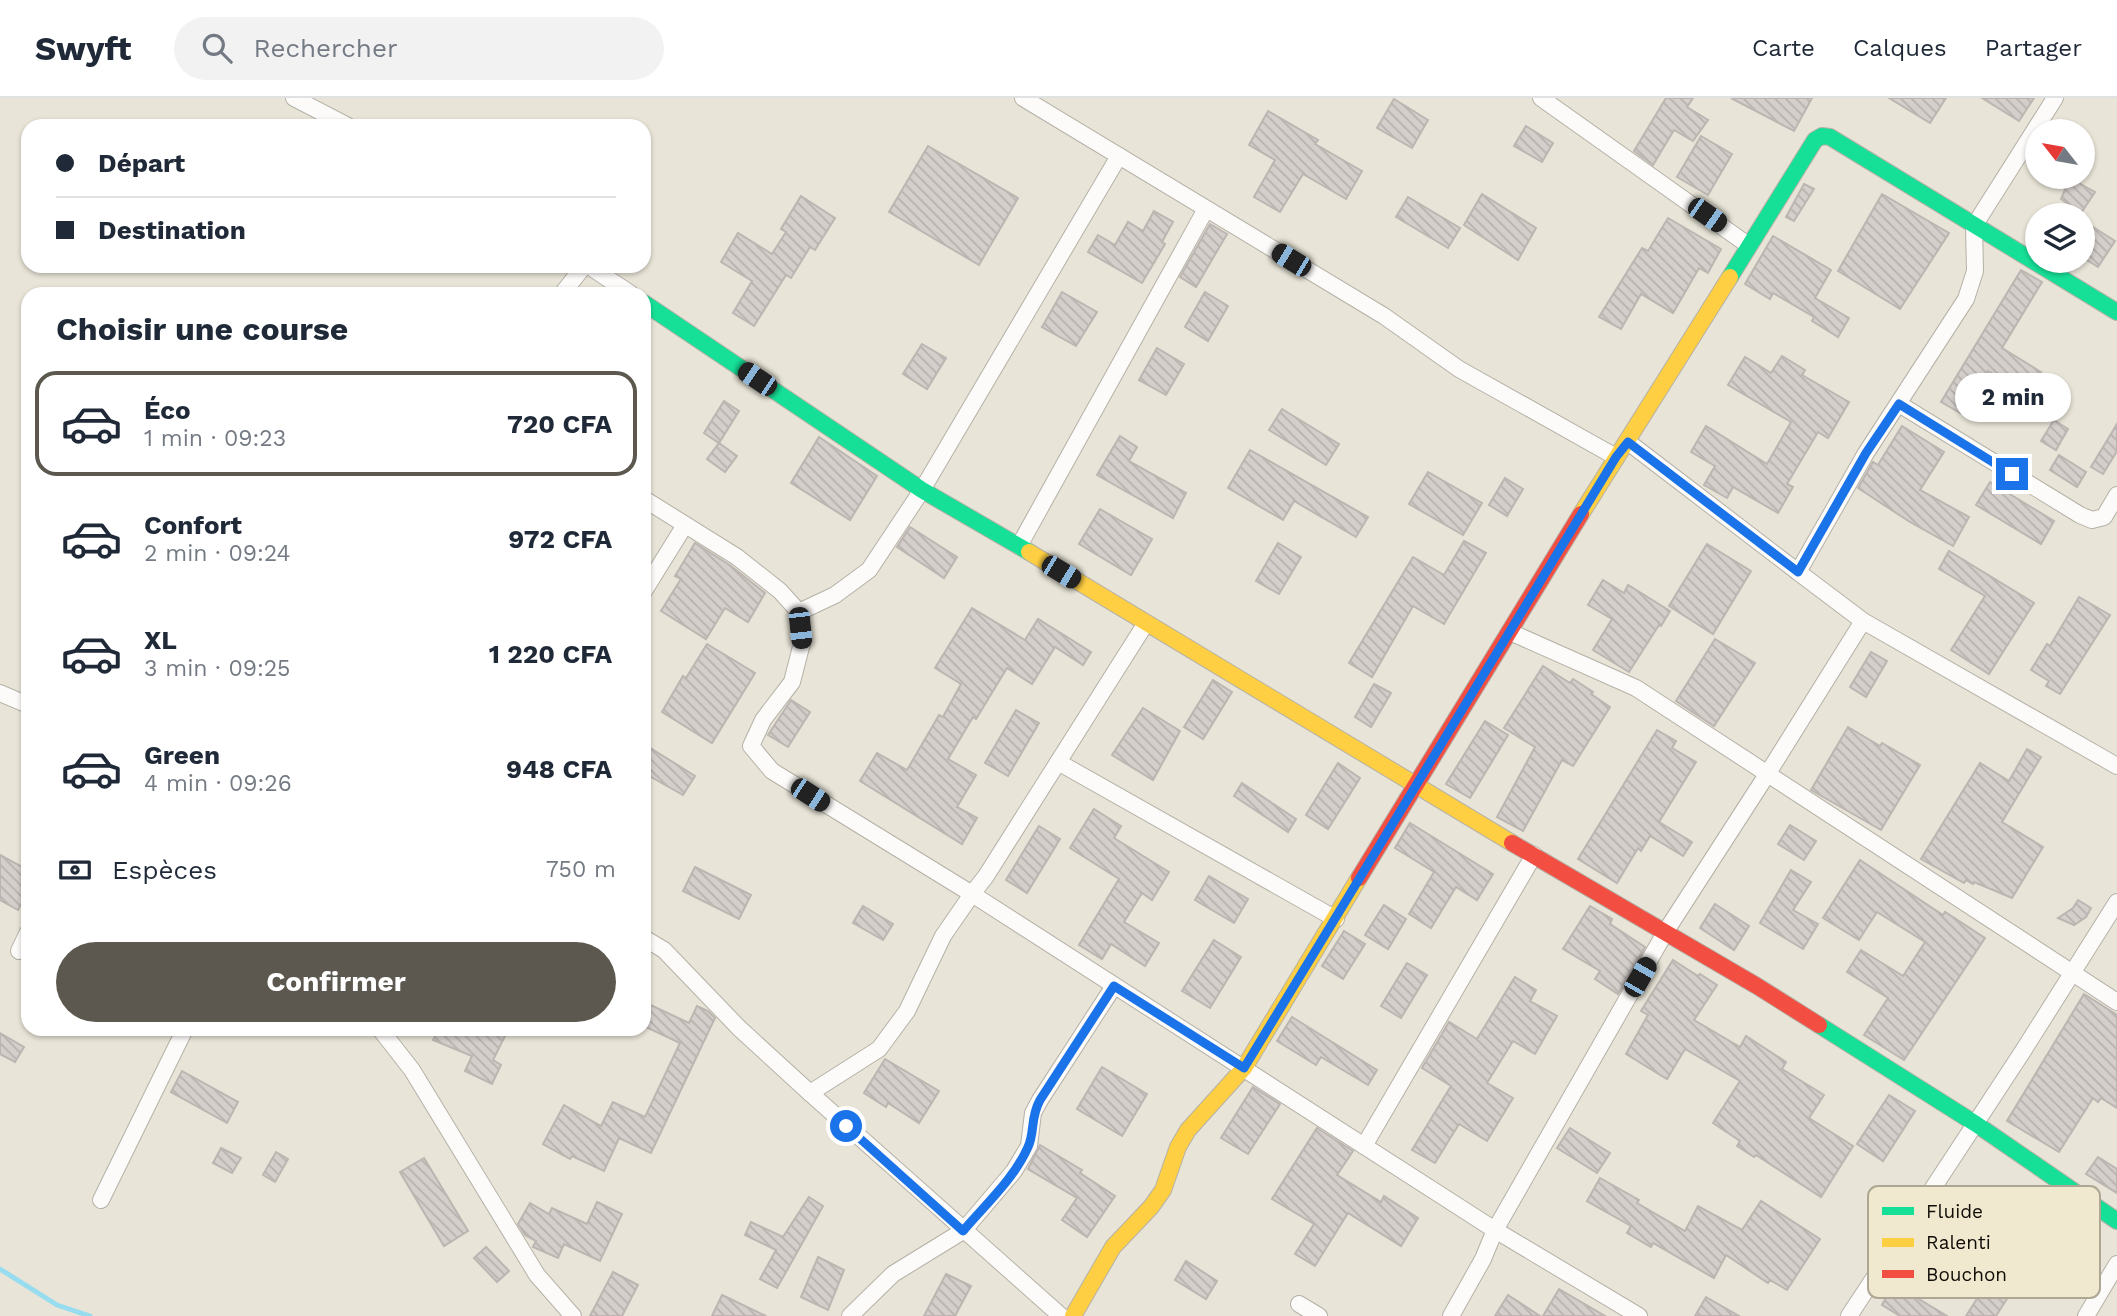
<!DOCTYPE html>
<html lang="fr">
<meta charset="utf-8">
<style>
body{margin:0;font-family:"Work Sans",sans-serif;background:#f2f2f3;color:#1f2937;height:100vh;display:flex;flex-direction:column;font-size:26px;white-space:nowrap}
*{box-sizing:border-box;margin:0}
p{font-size:23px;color:#747a83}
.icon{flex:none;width:38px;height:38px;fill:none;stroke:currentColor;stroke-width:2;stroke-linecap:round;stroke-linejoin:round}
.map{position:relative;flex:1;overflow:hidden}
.details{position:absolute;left:21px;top:189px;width:630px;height:749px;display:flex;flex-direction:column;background:#fff;border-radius:21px;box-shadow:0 2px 5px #0004}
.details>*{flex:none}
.banner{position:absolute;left:21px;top:21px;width:630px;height:154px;border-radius:21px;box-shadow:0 2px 5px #0004;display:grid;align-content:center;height:154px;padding:0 35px;background:#fff}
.needle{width:46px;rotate:301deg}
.controls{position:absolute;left:2025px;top:21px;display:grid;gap:14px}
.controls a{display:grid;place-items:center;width:70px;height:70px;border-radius:50%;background:#fff;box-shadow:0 2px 5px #0004;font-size:35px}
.end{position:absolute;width:32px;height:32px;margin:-16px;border:9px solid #1a73e8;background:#fff;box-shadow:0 0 0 4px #fff}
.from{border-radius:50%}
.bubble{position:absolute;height:49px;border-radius:24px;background:#fff;box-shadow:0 2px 5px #0004;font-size:23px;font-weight:700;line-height:49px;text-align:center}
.car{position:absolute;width:21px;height:42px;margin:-21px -10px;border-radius:9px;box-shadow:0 0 5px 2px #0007;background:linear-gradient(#222 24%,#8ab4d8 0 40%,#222 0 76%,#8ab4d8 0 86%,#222 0)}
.banner b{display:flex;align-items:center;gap:24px;height:66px;font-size:26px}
.banner b+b{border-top:2px solid #e0e1e3}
.banner i{width:18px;height:18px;background:#1f2937}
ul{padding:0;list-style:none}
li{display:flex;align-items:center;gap:21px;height:105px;margin:0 14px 10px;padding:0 21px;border:4px solid transparent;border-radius:21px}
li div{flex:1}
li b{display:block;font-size:26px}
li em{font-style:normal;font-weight:700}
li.selected{border-color:#5c584f}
li>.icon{width:63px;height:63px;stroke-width:1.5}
h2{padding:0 35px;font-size:32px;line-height:84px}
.pay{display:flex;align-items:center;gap:18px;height:77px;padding:0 35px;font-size:26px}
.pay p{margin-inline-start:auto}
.cta{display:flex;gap:14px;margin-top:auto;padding:14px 35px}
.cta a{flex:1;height:80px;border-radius:42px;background:#5c584f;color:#fff;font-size:28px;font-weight:700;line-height:80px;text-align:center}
header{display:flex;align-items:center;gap:42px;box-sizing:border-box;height:98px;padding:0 35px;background:#fff;border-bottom:2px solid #e0e1e3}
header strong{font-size:33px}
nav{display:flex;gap:38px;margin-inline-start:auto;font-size:24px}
.search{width:490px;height:63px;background:#f2f2f3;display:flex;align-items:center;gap:18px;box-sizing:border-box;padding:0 24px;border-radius:38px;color:#747a83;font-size:26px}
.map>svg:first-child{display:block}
</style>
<header>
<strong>Swyft</strong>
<div class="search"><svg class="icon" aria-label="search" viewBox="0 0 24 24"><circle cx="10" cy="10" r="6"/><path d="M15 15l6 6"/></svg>Rechercher</div>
<nav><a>Carte</a><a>Calques</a><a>Partager</a></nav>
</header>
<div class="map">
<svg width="2117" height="1218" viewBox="0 0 2117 1218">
<defs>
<pattern id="building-back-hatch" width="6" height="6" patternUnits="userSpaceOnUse" patternTransform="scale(1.75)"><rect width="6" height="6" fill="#d5cfcb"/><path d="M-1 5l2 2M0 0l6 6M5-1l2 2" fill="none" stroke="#b6b1ad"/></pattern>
</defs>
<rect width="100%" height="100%" fill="#e8e4d7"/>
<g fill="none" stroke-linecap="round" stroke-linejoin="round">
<!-- stream -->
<polyline stroke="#98dcf0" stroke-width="5" points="0,1171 57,1207 90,1218"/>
</g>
<!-- building -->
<g fill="url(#building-back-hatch)" stroke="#bcb5b2" stroke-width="2">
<polygon points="1666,0 1693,0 1687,9 1708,22 1693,43 1674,32 1653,67 1634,53"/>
<polygon points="1731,0 1812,0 1794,33"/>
<polygon points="1889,0 1946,0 1930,25"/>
<polygon points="1982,0 2034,0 2019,23"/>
<polygon points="1394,1 1428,22 1412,50 1377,30"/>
<polygon points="1268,13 1318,42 1315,46 1362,73 1346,101 1303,76 1280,114 1254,99 1275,62 1249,47"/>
<polygon points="1526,28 1553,45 1542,64 1514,48"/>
<polygon points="1701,38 1732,56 1708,97 1677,79"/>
<polygon points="928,48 1018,100 979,167 889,114"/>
<polygon points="2070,80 2095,94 2081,115 2061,101"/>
<polygon points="1804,86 1814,91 1794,123 1786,119"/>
<polygon points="1482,96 1536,130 1518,162 1464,127"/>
<polygon points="1882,96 1949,135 1900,211 1838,173"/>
<polygon points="801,98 835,120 815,152 810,149 791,180 786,177 754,228 733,215 752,183 721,164 738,135 772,156 786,134 781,131"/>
<polygon points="1408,99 1460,130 1448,150 1396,119"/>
<polygon points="1154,113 1173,124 1162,144 1165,146 1142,185 1088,154 1098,137 1115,147 1128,124 1143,133"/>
<polygon points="1668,120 1721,151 1708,175 1699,170 1673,215 1641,196 1621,231 1599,219 1642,150 1648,153"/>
<polygon points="2082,122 2115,143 2098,169 2082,159"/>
<polygon points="1210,126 1227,136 1196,189 1180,179"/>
<polygon points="1773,138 1831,172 1815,200 1849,220 1838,239 1812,223 1814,219 1773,195 1770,201 1745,186"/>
<polygon points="2021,172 2042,184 2002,250 2041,274 2027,297 1988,273 1962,316 1941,304"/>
<polygon points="1062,194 1097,214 1076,248 1042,229"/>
<polygon points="1205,194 1228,208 1208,243 1185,229"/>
<polygon points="922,246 946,260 927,291 903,276"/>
<polygon points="1157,250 1184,266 1166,297 1139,282"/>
<polygon points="1782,258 1805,272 1802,277 1849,304 1828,340 1818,334 1787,386 1793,389 1778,415 1733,389 1727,400 1704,387 1715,368 1691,354 1706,328 1767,366 1791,324 1728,287 1745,259 1771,275"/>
<polygon points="724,303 739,313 719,345 704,335"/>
<polygon points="1282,311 1339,346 1326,367 1269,332"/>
<polygon points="2054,322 2068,331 2056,352 2041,343"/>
<polygon points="2117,326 2117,353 2103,376 2091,369"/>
<polygon points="1902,328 1944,354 1920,392 1969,419 1953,448 1910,424 1858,390 1873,364 1878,367"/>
<polygon points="1120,338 1137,349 1129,363 1186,395 1173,420 1097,377"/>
<polygon points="819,339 877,378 850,422 791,385"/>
<polygon points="719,345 737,358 725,374 707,361"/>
<polygon points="1250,352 1368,419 1356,439 1294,403 1283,422 1228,390"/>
<polygon points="2059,357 2086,374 2077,389 2050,372"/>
<polygon points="1428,374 1482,405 1463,437 1409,406"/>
<polygon points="1505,380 1523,391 1507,418 1489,407"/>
<polygon points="1990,384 2054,423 2041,446 1976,407"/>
<polygon points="1100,411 1152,441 1131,477 1079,446"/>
<polygon points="910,429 957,459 944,480 897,449"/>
<polygon points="1464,443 1486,455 1444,526 1413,508 1372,579 1349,565 1413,459 1444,477"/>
<polygon points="695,445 731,468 765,495 748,524 725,510 706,541 661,513 681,481 675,478"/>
<polygon points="1278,445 1301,459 1279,496 1256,483"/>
<polygon points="1707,446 1751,473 1713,536 1669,508"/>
<polygon points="1949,453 2034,505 1989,576 1951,552 1985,498 1939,471"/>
<polygon points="1603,482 1624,495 1628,487 1670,513 1661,528 1659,527 1629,574 1593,552 1612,521 1588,507"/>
<polygon points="2079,499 2110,517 2060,596 2046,588 2049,583 2031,572 2047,546 2050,548"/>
<polygon points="972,510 1025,542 1038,521 1091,554 1083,567 1055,549 1032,586 1007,570 976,621 973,619 948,661 976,677 957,709 977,720 962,746 860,683 877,655 907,672 939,617 943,619 961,586 935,570"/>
<polygon points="1715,541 1755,565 1714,628 1676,603"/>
<polygon points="707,546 755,575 712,645 662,614 683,578 686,580"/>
<polygon points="1871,554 1887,563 1866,599 1850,589"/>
<polygon points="1543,568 1570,585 1573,581 1593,594 1591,596 1610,609 1573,668 1562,662 1523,733 1497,719 1535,649 1504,630"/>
<polygon points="1213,582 1232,594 1203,641 1184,629"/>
<polygon points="1374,586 1391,595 1371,629 1355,619"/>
<polygon points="791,602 810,614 788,649 768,637"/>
<polygon points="1143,610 1180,633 1153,682 1112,657"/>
<polygon points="1016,612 1039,625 1008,678 985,665"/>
<polygon points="1485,623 1508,637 1470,700 1446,686"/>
<polygon points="1848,629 1880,648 1882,645 1920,667 1881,732 1811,692"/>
<polygon points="1657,632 1676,643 1672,650 1696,664 1659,724 1692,744 1683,758 1650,738 1641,753 1638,750 1617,785 1578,761"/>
<polygon points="644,646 695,678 683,697 644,675"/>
<polygon points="2027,651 2041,659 2002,724 2043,749 2012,800 1974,784 1973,786 1966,782 1964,785 1921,761 1980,665 2009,683"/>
<polygon points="1338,665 1360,680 1328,731 1306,717"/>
<polygon points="1242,685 1296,721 1288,734 1234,698"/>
<polygon points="1094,711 1121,728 1114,740 1169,774 1152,802 1142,795 1124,824 1159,845 1145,868 1111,846 1102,861 1079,847 1119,781 1070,750"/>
<polygon points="1410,725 1493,776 1477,802 1456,789 1431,830 1409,816 1434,774 1395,750"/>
<polygon points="1790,727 1816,743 1804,762 1778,746"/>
<polygon points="1039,728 1060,741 1027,795 1006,782"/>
<polygon points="0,757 28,772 28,794 18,812 0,802"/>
<polygon points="1860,762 1943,817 1945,814 1985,840 1904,962 1864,937 1888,900 1847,874 1861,852 1903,878 1925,844 1877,814 1859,842 1823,820"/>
<polygon points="695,769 751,797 739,821 683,793"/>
<polygon points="1791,772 1811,784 1793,812 1818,826 1803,851 1760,825"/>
<polygon points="1209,778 1248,801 1234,825 1195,802"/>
<polygon points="2078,802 2091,810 2086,819 2074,827 2058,820 2073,810"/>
<polygon points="1715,806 1749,828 1734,852 1700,830"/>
<polygon points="1384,807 1406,821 1388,851 1365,837"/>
<polygon points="863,808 893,826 883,842 853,825"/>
<polygon points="1590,808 1612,821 1610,826 1645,849 1618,896 1595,881 1600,873 1563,851"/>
<polygon points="1344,833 1365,846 1343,881 1322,868"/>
<polygon points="1214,842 1241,859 1210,910 1182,893"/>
<polygon points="1673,862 1698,878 1700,876 1717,887 1694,922 1740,949 1746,938 1786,964 1782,971 1824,997 1809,1020 1853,1048 1821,1099 1756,1057 1754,1059 1737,1048 1740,1043 1713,1025 1740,983 1685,951 1667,981 1626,956 1648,917 1641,913"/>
<polygon points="1407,865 1427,877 1401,920 1381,908"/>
<polygon points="1515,879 1536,892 1530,903 1557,918 1535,956 1513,943 1487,985 1513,1000 1487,1043 1459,1026 1435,1065 1412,1052 1451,988 1422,970 1449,924 1477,941"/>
<polygon points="2084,896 2117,917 2117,1010 2101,1000 2098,1004 2093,1000 2059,1054 2007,1023"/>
<polygon points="644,904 689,925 697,908 708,913 715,920 651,1055 619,1040 604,1073 572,1058 570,1061 543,1046 564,1007 601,1028 613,1004 645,1019 680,945 644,928"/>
<polygon points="1292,919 1377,972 1368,987 1321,959 1316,967 1277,943"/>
<polygon points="439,931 497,931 506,936 493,962 501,967 492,986 465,973 472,958 433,942"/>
<polygon points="0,935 24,949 15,964 0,956"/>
<polygon points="885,961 939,993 919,1025 888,1005 886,1009 864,995"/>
<polygon points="1102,969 1147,996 1122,1038 1077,1011"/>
<polygon points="182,973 238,1004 227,1025 171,994"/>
<polygon points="1253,989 1280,1006 1248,1056 1221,1040"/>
<polygon points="1889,997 1915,1013 1883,1063 1857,1046"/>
<polygon points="1317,1030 1353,1053 1337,1077 1381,1104 1384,1098 1418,1120 1401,1148 1348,1115 1315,1168 1295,1156 1314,1126 1272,1101"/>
<polygon points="1570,1030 1610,1055 1597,1075 1557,1050"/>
<polygon points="1040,1047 1082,1072 1080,1075 1115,1098 1087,1139 1062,1122 1077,1100 1028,1071"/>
<polygon points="221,1050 241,1060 232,1075 213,1065"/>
<polygon points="276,1054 288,1061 275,1084 263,1077"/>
<polygon points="2098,1059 2117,1071 2117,1095 2086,1076"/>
<polygon points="424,1060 468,1133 444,1148 400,1074"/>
<polygon points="1600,1080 1639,1102 1637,1105 1685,1133 1698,1108 1742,1132 1761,1103 1820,1141 1787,1192 1770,1182 1768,1185 1726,1157 1714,1180 1653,1145 1651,1149 1627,1135 1631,1128 1587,1103"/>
<polygon points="2037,1097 2099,1137 2083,1161 2047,1138 1996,1218 1966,1218 2026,1124 2021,1121"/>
<polygon points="809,1099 823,1108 777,1190 760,1181 776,1152 745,1137 751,1124 783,1139"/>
<polygon points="597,1104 622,1116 600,1163 564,1146 558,1160 533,1149 536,1143 525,1137 518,1126 530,1105 549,1116 552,1110 587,1126"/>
<polygon points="486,1149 509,1173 497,1184 474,1160"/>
<polygon points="818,1159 844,1172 828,1212 801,1199"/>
<polygon points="1186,1163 1217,1183 1206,1201 1175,1182"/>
<polygon points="613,1174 638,1187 622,1218 590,1218"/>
<polygon points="946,1176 971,1188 955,1218 924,1218"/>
<polygon points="1894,1186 1947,1218 1900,1218 1882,1207"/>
<polygon points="1559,1191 1605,1218 1543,1218"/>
<polygon points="722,1197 766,1218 712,1218"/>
<polygon points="1508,1197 1540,1218 1495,1218"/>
<polygon points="1706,1199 1739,1218 1695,1218"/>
</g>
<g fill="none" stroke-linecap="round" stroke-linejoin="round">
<defs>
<g id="street">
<polyline points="294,0 348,28"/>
<polyline points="1023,0 1384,218 1459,271 1616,359"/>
<polyline points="1541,0 1748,147"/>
<polyline points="589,168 631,196"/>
<polyline points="562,196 584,168"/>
<polyline points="1899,306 2080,417 2092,422 2104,419 2117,397"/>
<polyline points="1628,344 1798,474"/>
<polyline points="644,401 737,459 780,493 799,514 802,545 792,584 763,622 751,648 772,673 972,796 943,838 907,913 879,951 810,995"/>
<polyline points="1019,448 1206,111"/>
<polyline points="644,493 685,427"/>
<polyline points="799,514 835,497 869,472 922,392 1119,58"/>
<polyline points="1863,523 2117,668"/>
<polyline points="1146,525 986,778 972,796 1495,1132 1639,1218"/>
<polyline points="1510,534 1636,590 2117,904"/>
<polyline points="0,595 28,607"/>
<polyline points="1058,664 1336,821"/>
<polyline points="644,840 664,852 739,930 810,995 1061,1218"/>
<polyline points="19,853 28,834"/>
<polyline points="380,931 412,972 537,1177 573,1218"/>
<polyline points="1364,1048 1534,757"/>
<polyline points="101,1102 185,931"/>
<polyline points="1299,1206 1319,1218"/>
<polyline points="850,1218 893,1176 963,1133 1014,1073 1029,1048 1033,1015 1040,1002 1114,888"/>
<polyline points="1451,1218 1483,1161 1495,1132 1666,833 1768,675 1863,523 1798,474 1866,355 1966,201 1975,173 1974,128 2055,0"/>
<polyline points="1849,1218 2023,953 2117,804"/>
<polyline points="2086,1218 2117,1166"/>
</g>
<g id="fast">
<polyline points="1730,179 1815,42 1822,38 1830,39 2117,214"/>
<polyline points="644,205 922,392 1029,454"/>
<polyline points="1819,927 1976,1026 2117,1123"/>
</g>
<g id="slow">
<polyline points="1581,416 1730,179"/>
<polyline points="1029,454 1512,745"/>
<polyline points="1073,1218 1113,1149 1151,1109 1163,1092 1178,1049 1188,1032 1244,970 1359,780"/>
</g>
<g id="jam">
<polyline points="1512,745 1757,888 1819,927"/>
<polyline points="1359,780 1581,416"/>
</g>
</defs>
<!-- street casing -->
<use href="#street" stroke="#b5b1a7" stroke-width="18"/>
<!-- fast casing -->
<use href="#fast" stroke="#b5b1a7" stroke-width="18"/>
<!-- slow casing -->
<use href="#slow" stroke="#b5b1a7" stroke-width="18"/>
<!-- jam casing -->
<use href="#jam" stroke="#b5b1a7" stroke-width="18"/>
<!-- street -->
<use href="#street" stroke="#fcfbf9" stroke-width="16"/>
<!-- fast -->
<use href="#fast" stroke="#16e098" stroke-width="16"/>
<!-- slow -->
<use href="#slow" stroke="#ffcf43" stroke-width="16"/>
<!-- jam -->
<use href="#jam" stroke="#f24e42" stroke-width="16"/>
</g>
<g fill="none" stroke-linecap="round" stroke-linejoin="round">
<!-- route -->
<path stroke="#1a73e8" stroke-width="9" d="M846 1028 963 1133C985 1107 1014 1081 1028 1049 1035 1034 1030 1020 1040 1002L1114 888 1244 970 1616 359 1628 344 1798 474 1866 355 1899 306 2012 376"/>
</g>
<!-- legend -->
<rect x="1868" y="1088" width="232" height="112" rx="10" fill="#f0e8cf" stroke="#ada693" stroke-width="2"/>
<rect x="1882" y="1109" width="32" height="8" fill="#16e098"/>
<rect x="1882" y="1140" width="32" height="9" fill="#ffcf43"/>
<rect x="1882" y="1172" width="32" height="8" fill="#f24e42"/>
<g font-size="19" fill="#100d06">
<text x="1926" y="1120">Fluide</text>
<text x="1926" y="1151">Ralenti</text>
<text x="1926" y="1183">Bouchon</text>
</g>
</svg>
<div class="controls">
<a><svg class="needle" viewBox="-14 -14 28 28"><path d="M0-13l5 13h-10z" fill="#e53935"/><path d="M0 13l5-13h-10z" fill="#747a83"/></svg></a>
<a><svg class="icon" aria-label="layers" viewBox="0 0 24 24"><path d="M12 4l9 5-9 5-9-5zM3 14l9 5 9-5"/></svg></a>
</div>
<i class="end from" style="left:846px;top:1028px"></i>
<i class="end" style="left:2012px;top:376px"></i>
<div class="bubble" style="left:1955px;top:275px;width:116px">2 min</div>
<i class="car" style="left:1707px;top:117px;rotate:125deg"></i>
<i class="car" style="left:1291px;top:162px;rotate:301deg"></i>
<i class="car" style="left:757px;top:281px;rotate:304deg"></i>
<i class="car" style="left:1061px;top:474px;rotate:121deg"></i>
<i class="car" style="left:800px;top:530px;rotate:174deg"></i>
<i class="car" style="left:810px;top:697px;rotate:123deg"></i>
<i class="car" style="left:1640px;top:879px;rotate:30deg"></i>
<div class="banner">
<b><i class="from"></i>Départ</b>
<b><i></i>Destination</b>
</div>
<section class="details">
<h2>Choisir une course</h2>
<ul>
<li class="selected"><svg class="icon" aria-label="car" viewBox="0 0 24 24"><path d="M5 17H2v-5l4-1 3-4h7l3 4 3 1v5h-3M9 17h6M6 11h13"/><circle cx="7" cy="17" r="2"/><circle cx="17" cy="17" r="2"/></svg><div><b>Éco</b><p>1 min · 09:23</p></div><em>720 CFA</em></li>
<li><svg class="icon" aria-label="car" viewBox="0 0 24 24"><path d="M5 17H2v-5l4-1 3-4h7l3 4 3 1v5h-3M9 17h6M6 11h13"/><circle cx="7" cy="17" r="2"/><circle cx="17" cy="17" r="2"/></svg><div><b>Confort</b><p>2 min · 09:24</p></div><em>972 CFA</em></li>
<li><svg class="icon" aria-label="car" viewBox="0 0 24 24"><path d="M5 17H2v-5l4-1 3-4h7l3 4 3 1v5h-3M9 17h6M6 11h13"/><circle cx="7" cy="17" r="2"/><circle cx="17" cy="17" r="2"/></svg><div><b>XL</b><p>3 min · 09:25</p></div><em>1 220 CFA</em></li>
<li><svg class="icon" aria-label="car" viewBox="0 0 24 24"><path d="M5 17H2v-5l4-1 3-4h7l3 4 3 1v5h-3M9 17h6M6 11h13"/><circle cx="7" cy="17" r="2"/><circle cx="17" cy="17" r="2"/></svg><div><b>Green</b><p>4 min · 09:26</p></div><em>948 CFA</em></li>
</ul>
<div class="pay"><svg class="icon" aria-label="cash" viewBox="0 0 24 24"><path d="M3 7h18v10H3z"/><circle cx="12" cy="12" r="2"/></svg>Espèces<p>750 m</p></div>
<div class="cta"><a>Confirmer</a></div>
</section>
</div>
